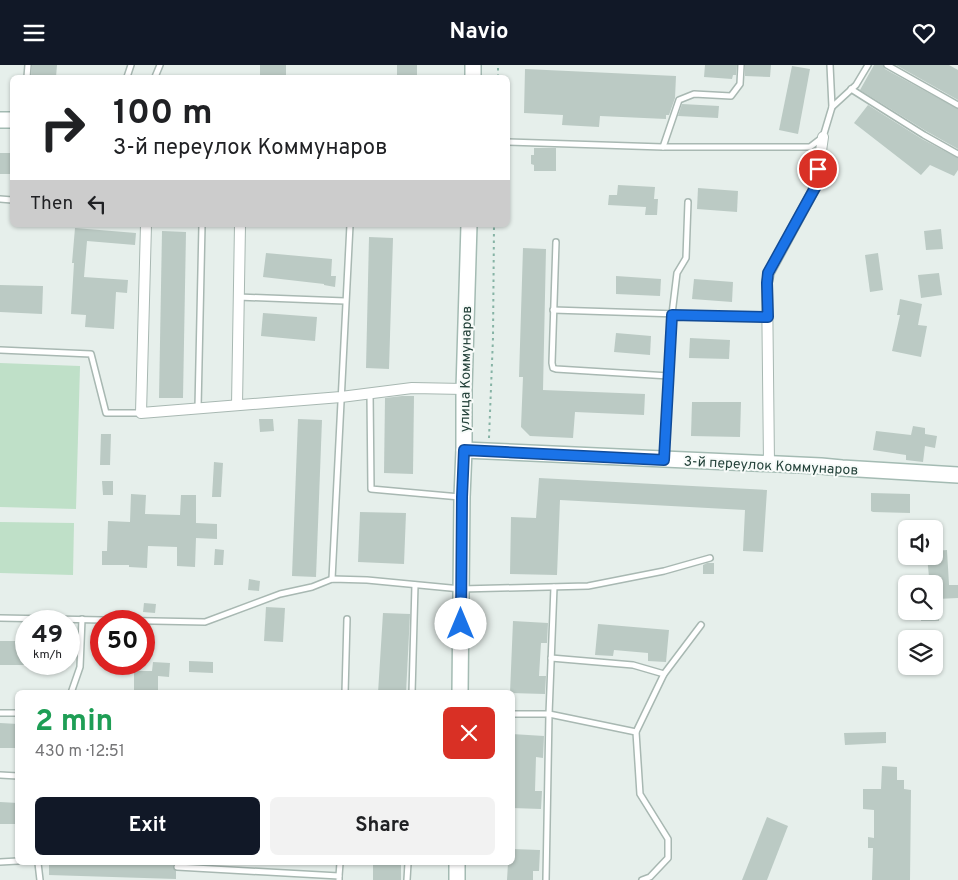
<!DOCTYPE html>
<html lang="en">
<head>
<meta charset="utf-8">
<style>
  body { margin:0; font-family:Overpass,sans-serif; background:#f2f2f2; color:#202124; height:100vh; display:flex; flex-direction:column; font-size:19px; white-space:nowrap }
  * { box-sizing:border-box; margin:0 }
  p { font-size:16px; color:#757577 }
  .icon { flex:none; width:28px; height:28px; fill:none; stroke:currentColor; stroke-width:2; stroke-linecap:round; stroke-linejoin:round }
  .map { position:relative; flex:1; overflow:hidden }
  .sheet { position:absolute; left:15px; top:625px; width:500px; height:175px; display:flex; flex-direction:column; background:#fff; border-radius:8px; box-shadow:0 1px 4px #0004 }
  .sheet>* { flex:none }
  .hud { position:absolute; left:10px; top:10px; width:500px; height:152px; border-radius:8px; box-shadow:0 1px 4px #0004; background:#fff; color:#202124; overflow:hidden }
  .controls { position:absolute; left:898px; top:455px; display:grid; gap:10px }
  .controls a { display:grid; place-items:center; width:45px; height:45px; border-radius:8px; background:#fff; box-shadow:0 1px 4px #0004; font-size:25px }
  .speed { position:absolute; left:15px; top:545px; display:flex; gap:10px; font-size:25px; font-weight:700; text-align:center }
  .speed>* { display:grid; place-content:center; width:65px; height:65px; border-radius:50%; background:#fff; box-shadow:0 1px 4px #0004; line-height:1 }
  .speed small { font-size:12px; font-weight:400 }
  .speed .limit { border:8px solid #d22; background:#fff; color:#111 }
  .pin { position:absolute; display:grid; place-items:center; width:42px; height:42px; color:#fff; margin:-21px; border:2px solid #fff; border-radius:50%; box-shadow:0 1px 5px #0007 }
  .me { position:absolute; width:55px; margin:-28px; rotate:0deg; stroke-linejoin:round; filter:drop-shadow(0 0 4px #0008) }
  .turn { display:flex; align-items:center; gap:18px; height:105px; padding:0 20px; font-size:22px }
  .turn .icon { width:65px; height:65px; stroke-width:2.5 }
  .turn b { display:block; font-size:35px; line-height:42px }
  .then { display:flex; align-items:center; height:48px; padding:0 20px; background:#0003; gap:10px; font-size:19px }
  .round { display:grid; place-items:center; flex:none; width:52px; height:52px; border-radius:8px; background:#f2f2f2 }
  .head { display:flex; align-items:center; justify-content:space-between; height:85px; padding:0 20px }
  h1 { font-size:30px; font-weight:700; line-height:38px; color:#1e9e55 }
  .cta { display:flex; gap:10px; margin-top:auto; padding:10px 20px }
  .cta a { flex:1; height:58px; border-radius:8px; background:#111827; color:#fff; font-size:20px; font-weight:700; line-height:58px; text-align:center }
  .cta a+a { background:#f2f2f2; color:#202124 }
  header { display:flex; justify-content:space-between; align-items:center; height:65px; padding:0 20px; background:#111827; color:#fff; font-size:22px; font-weight:700 }
  .map>svg:first-child { display:block }
  .green { fill:#bfe0c8 }
  .building { fill:#bbcac4 }
  .lines { fill:none; stroke-linecap:round; stroke-linejoin:round }
  .lane-casing { stroke:#a8b8b2; stroke-width:8 }
  .street-casing { stroke:#a8b8b2; stroke-width:12 }
  .secondary-casing { stroke:#a4bbb3; stroke-width:18 }
  .path { stroke:#86b3a5; stroke-width:2; stroke-dasharray:2.5 4; stroke-linecap:butt }
  .lane { stroke:#fff; stroke-width:5 }
  .street { stroke:#fff; stroke-width:10 }
  .secondary { stroke:#fff; stroke-width:15 }
  .route-casing { stroke:#114b97; stroke-width:12 }
  .route { stroke:#1a73e8; stroke-width:9 }
  .labels { text-anchor:middle; stroke-width:4; stroke-linejoin:round; paint-order:stroke }
  .street-label { font-size:14px; fill:#24423a; stroke:#f7fbf9 }
</style>
</head>
<body>
<header><svg class="icon" aria-label="menu" viewBox="0 0 24 24"><path d="M4 6h16M4 12h16M4 18h16"/></svg>Navio<svg class="icon" aria-label="heart" viewBox="0 0 24 24"><path d="M12 20l-8-8c-3-5 5-10 8-4 3-6 11-1 8 4z"/></svg></header>
<div class="map">
<svg width="958" height="815" viewBox="0 0 958 815">
  <rect width="100%" height="100%" fill="#e6efeb"/>
  <g class="green">
    <polygon points="0,298 80,301 76,444 0,442"/>
    <polygon points="0,457 74,458 73,510 0,508"/>
  </g>
  <g class="building">
    <polygon points="32,0 57,0 56,12 31,12"/>
    <rect x="260" y="0" width="26" height="12"/>
    <rect x="397" y="0" width="20" height="12"/>
    <polygon points="705,0 737,0 736,10 733,10 732,14 704,12"/>
    <polygon points="745,0 771,0 770,12 745,11"/>
    <polygon points="874,0 883,0 885,4 958,44 958,84 926,66 860,25"/>
    <polygon points="896,0 949,0 958,5 958,35"/>
    <polygon points="792,1 810,4 798,69 779,65"/>
    <polygon points="525,4 676,11 675,33 669,50 666,50 666,54 600,51 599,62 562,60 563,50 524,48"/>
    <polygon points="682,39 719,41 718,53 678,51"/>
    <polygon points="868,40 922,74 958,93 958,105 954,111 930,100 921,110 854,58"/>
    <polygon points="534,83 556,83 556,106 534,106 534,100 531,99 531,90 534,90"/>
    <rect x="0" y="88" width="12" height="21"/>
    <polygon points="618,120 655,122 654,134 658,134 657,150 645,150 646,142 608,140 609,130 617,130"/>
    <polygon points="698,123 738,126 737,147 697,144"/>
    <polygon points="75,163 136,168 135,180 87,176 84,212 128,215 127,228 116,227 114,264 85,262 86,250 71,249 74,198 72,198"/>
    <polygon points="941,164 943,184 926,185 924,166"/>
    <polygon points="162,166 186,167 183,333 159,333"/>
    <polygon points="369,172 393,173 389,304 366,303"/>
    <polygon points="523,183 546,184 543,325 645,329 644,350 575,347 573,373 530,371 521,362 523,312 519,312"/>
    <polygon points="266,188 332,194 331,211 336,211 335,222 324,220 324,219 263,212"/>
    <polygon points="878,188 883,225 870,227 865,190"/>
    <polygon points="939,208 942,230 921,233 918,210"/>
    <polygon points="616,211 661,214 660,231 616,229"/>
    <polygon points="694,214 733,217 732,237 692,234"/>
    <polygon points="0,220 43,221 42,249 0,247"/>
    <polygon points="900,234 922,239 918,260 927,261 921,292 892,286 900,250 897,250"/>
    <polygon points="263,248 317,252 315,276 261,271"/>
    <polygon points="616,268 651,271 650,290 614,287"/>
    <polygon points="690,273 730,275 729,294 689,293"/>
    <polygon points="402,331 414,331 413,409 384,408 385,333"/>
    <polygon points="692,337 741,337 740,372 691,371"/>
    <polygon points="259,354 273,354 274,366 260,367"/>
    <polygon points="298,354 322,355 316,512 292,511"/>
    <polygon points="913,361 925,363 925,369 937,371 935,383 925,381 923,397 906,395 906,390 873,385 876,366 911,370"/>
    <polygon points="101,369 111,369 110,400 100,400"/>
    <polygon points="214,397 223,398 221,432 212,432"/>
    <polygon points="539,413 767,425 763,487 743,486 745,445 560,435 557,510 510,509 511,452 536,453"/>
    <polygon points="102,416 113,416 113,430 103,430"/>
    <polygon points="871,428 910,429 910,448 873,447 871,446"/>
    <polygon points="131,429 146,430 145,449 180,450 181,430 196,430 196,458 217,459 217,474 196,473 195,502 177,501 177,482 148,481 147,503 129,502 129,500 102,500 102,486 107,486 108,456 130,457"/>
    <polygon points="360,447 406,448 404,499 358,497"/>
    <polygon points="215,484 224,485 223,500 214,500"/>
    <polygon points="947,485 949,520 958,520 958,533 937,534 936,511 929,512 927,491 934,491 934,486"/>
    <polygon points="707,498 714,498 714,509 703,509 703,500"/>
    <polygon points="249,514 260,516 259,526 248,525"/>
    <polygon points="144,538 156,539 155,548 143,547"/>
    <polygon points="266,542 285,543 283,577 264,576"/>
    <rect x="921" y="546" width="18" height="10"/>
    <polygon points="383,548 410,549 406,628 378,628"/>
    <polygon points="513,556 548,558 547,578 541,578 539,611 546,611 545,629 510,628"/>
    <polygon points="598,559 669,565 666,597 648,596 648,588 614,585 613,591 595,590"/>
    <rect x="0" y="576" width="26" height="24"/>
    <polygon points="189,596 213,597 213,608 189,607"/>
    <polygon points="153,597 170,598 169,612 158,611 158,628 134,628 134,606 152,606"/>
    <polygon points="0,658 18,659 18,683 0,683"/>
    <polygon points="886,667 886,678 845,680 844,668"/>
    <polygon points="512,669 544,671 543,693 536,692 535,726 542,726 541,744 512,743"/>
    <polygon points="882,701 897,702 897,715 904,715 904,724 911,725 910,815 872,815 873,783 868,783 868,772 874,773 874,745 863,744 863,724 881,724"/>
    <polygon points="0,737 18,738 18,759 0,759"/>
    <polygon points="767,752 788,761 767,815 742,815"/>
    <polygon points="512,784 540,785 539,806 533,806 533,815 507,815 508,798 512,798"/>
    <polygon points="49,798 176,798 174,799 173,802 176,806 176,814 49,810"/>
    <rect x="373" y="798" width="28" height="17"/>
  </g>
  <g class="lines">
    <g class="lane-casing">
      <g id="lane">
        <polyline points="830,0 832,42"/>
        <polyline points="887,0 958,40"/>
        <polyline points="27,12 28,0"/>
        <polyline points="127,12 131,0"/>
        <polyline points="155,12 160,0"/>
        <polyline points="851,24 924,70 958,89"/>
        <polyline points="508,77 663,82 810,82 823,72 832,42 856,20 868,0"/>
        <polyline points="663,82 679,35 694,29 731,31 740,19 741,0"/>
        <polyline points="0,134 12,135"/>
        <polyline points="556,177 552,298 553,303 556,304 669,311"/>
        <polyline points="238,232 345,236"/>
        <polyline points="553,245 768,252"/>
        <polyline points="0,285 91,289 106,348 141,348"/>
        <polyline points="370,328 371,424 460,432"/>
        <polyline points="198,343 202,160"/>
        <polyline points="664,392 672,249 677,208 686,193 688,137"/>
        <polyline points="332,514 350,160"/>
        <polyline points="0,553 205,557 280,529 312,522 332,514 367,515 461,524 588,521 664,506 710,493"/>
        <polyline points="551,593 633,600 664,609"/>
        <polyline points="71,628 80,602 82,554"/>
        <polyline points="345,628 347,554"/>
        <polyline points="412,628 415,520"/>
        <polyline points="0,648 18,648"/>
        <polyline points="512,649 549,649 636,667"/>
        <polyline points="0,710 18,711"/>
        <polyline points="0,797 18,796"/>
        <polyline points="38,798 40,815"/>
        <polyline points="177,802 339,811 339,815"/>
        <polyline points="339,811 340,798"/>
        <polyline points="407,815 408,798"/>
        <polyline points="546,815 549,649 554,522"/>
        <polyline points="642,815 650,812 668,793 668,774 640,729 636,667 664,609 701,560"/>
      </g>
    </g>
    <g class="street-casing">
      <g id="street">
        <polyline points="146,160 141,348 341,332 412,323 464,324"/>
        <polyline points="237,340 240,160"/>
        <polyline points="769,399 767,218 769,208 816,121 823,72"/>
      </g>
    </g>
    <g class="secondary-casing">
      <g id="secondary">
        <polyline points="473,12 473,0"/>
        <polyline points="0,55 12,55"/>
        <polyline points="464,385 821,401 842,403 958,410"/>
        <polyline points="460,628 462,432 464,385 464,324 469,160"/>
        <polyline points="457,815 457,798"/>
      </g>
    </g>
    <g class="path">
      <polyline points="498,12 498,0"/>
      <polyline points="489,373 493,273 494,160"/>
    </g>
    <use href="#lane" class="lane"/>
    <use href="#street" class="street"/>
    <use href="#secondary" class="secondary"/>
  </g>
  <g class="lines">
    <g class="route-casing">
      <polyline id="route" points="461,559 462,432 464,385 664,395 672,250 768,252 767,218 768,208 816,121 818,104"/>
    </g>
    <use href="#route" class="route"/>
  </g>
  <g class="labels">
    <g class="street-label">
      <text transform="translate(465 304) rotate(-89)" y="5">улица Коммунаров</text>
      <text transform="translate(771 400) rotate(3)" y="5">3-й переулок Коммунаров</text>
    </g>
  </g>
</svg>
<div class="controls">
<a><svg class="icon" aria-label="sound" viewBox="0 0 24 24"><path d="M4 9h4l5-4v14l-5-4H4zM17 9q2 3 0 6"/></svg></a>
<a><svg class="icon" aria-label="search" viewBox="0 0 24 24"><circle cx="10" cy="10" r="6"/><path d="M15 15l6 6"/></svg></a>
<a><svg class="icon" aria-label="layers" viewBox="0 0 24 24"><path d="M12 4l9 5-9 5-9-5zM3 14l9 5 9-5"/></svg></a>
</div>
<div class="speed"><div>49<small>km/h</small></div><div class="limit">50</div></div>
<div class="pin" style="left:818px;top:104px;background:#d93025"><svg class="icon" aria-label="arrive" viewBox="0 0 24 24"><path d="M6 21V4h12l-3 4 3 4H6"/></svg></div>
<svg class="me" style="left:461px;top:559px" viewBox="-20 -20 40 40"><circle r="19" fill="#fff"/><path d="M0-13L10 11 0 6-10 11z" fill="#1a73e8"/></svg>
<div class="hud">
<div class="turn"><svg class="icon" aria-label="right" viewBox="0 0 24 24"><path d="M7 20v-9h11M14 6l5 5-5 5"/></svg><div><b>100 m</b>3-й переулок Коммунаров</div></div>
<div class="then">Then<svg class="icon" aria-label="left" viewBox="0 0 24 24"><path d="M17 20v-9H6M10 6l-5 5 5 5"/></svg></div>
</div>
<section class="sheet">
<div class="head"><div><h1>2 min</h1><p>430 m · 12:51</p></div><a class="round" style="background:#d93025;color:#fff"><svg class="icon" aria-label="close" viewBox="0 0 24 24"><path d="M6 6l12 12M18 6L6 18"/></svg></a></div>
<div class="cta"><a>Exit</a><a>Share</a></div>
</section>
</div>
</body>
</html>
